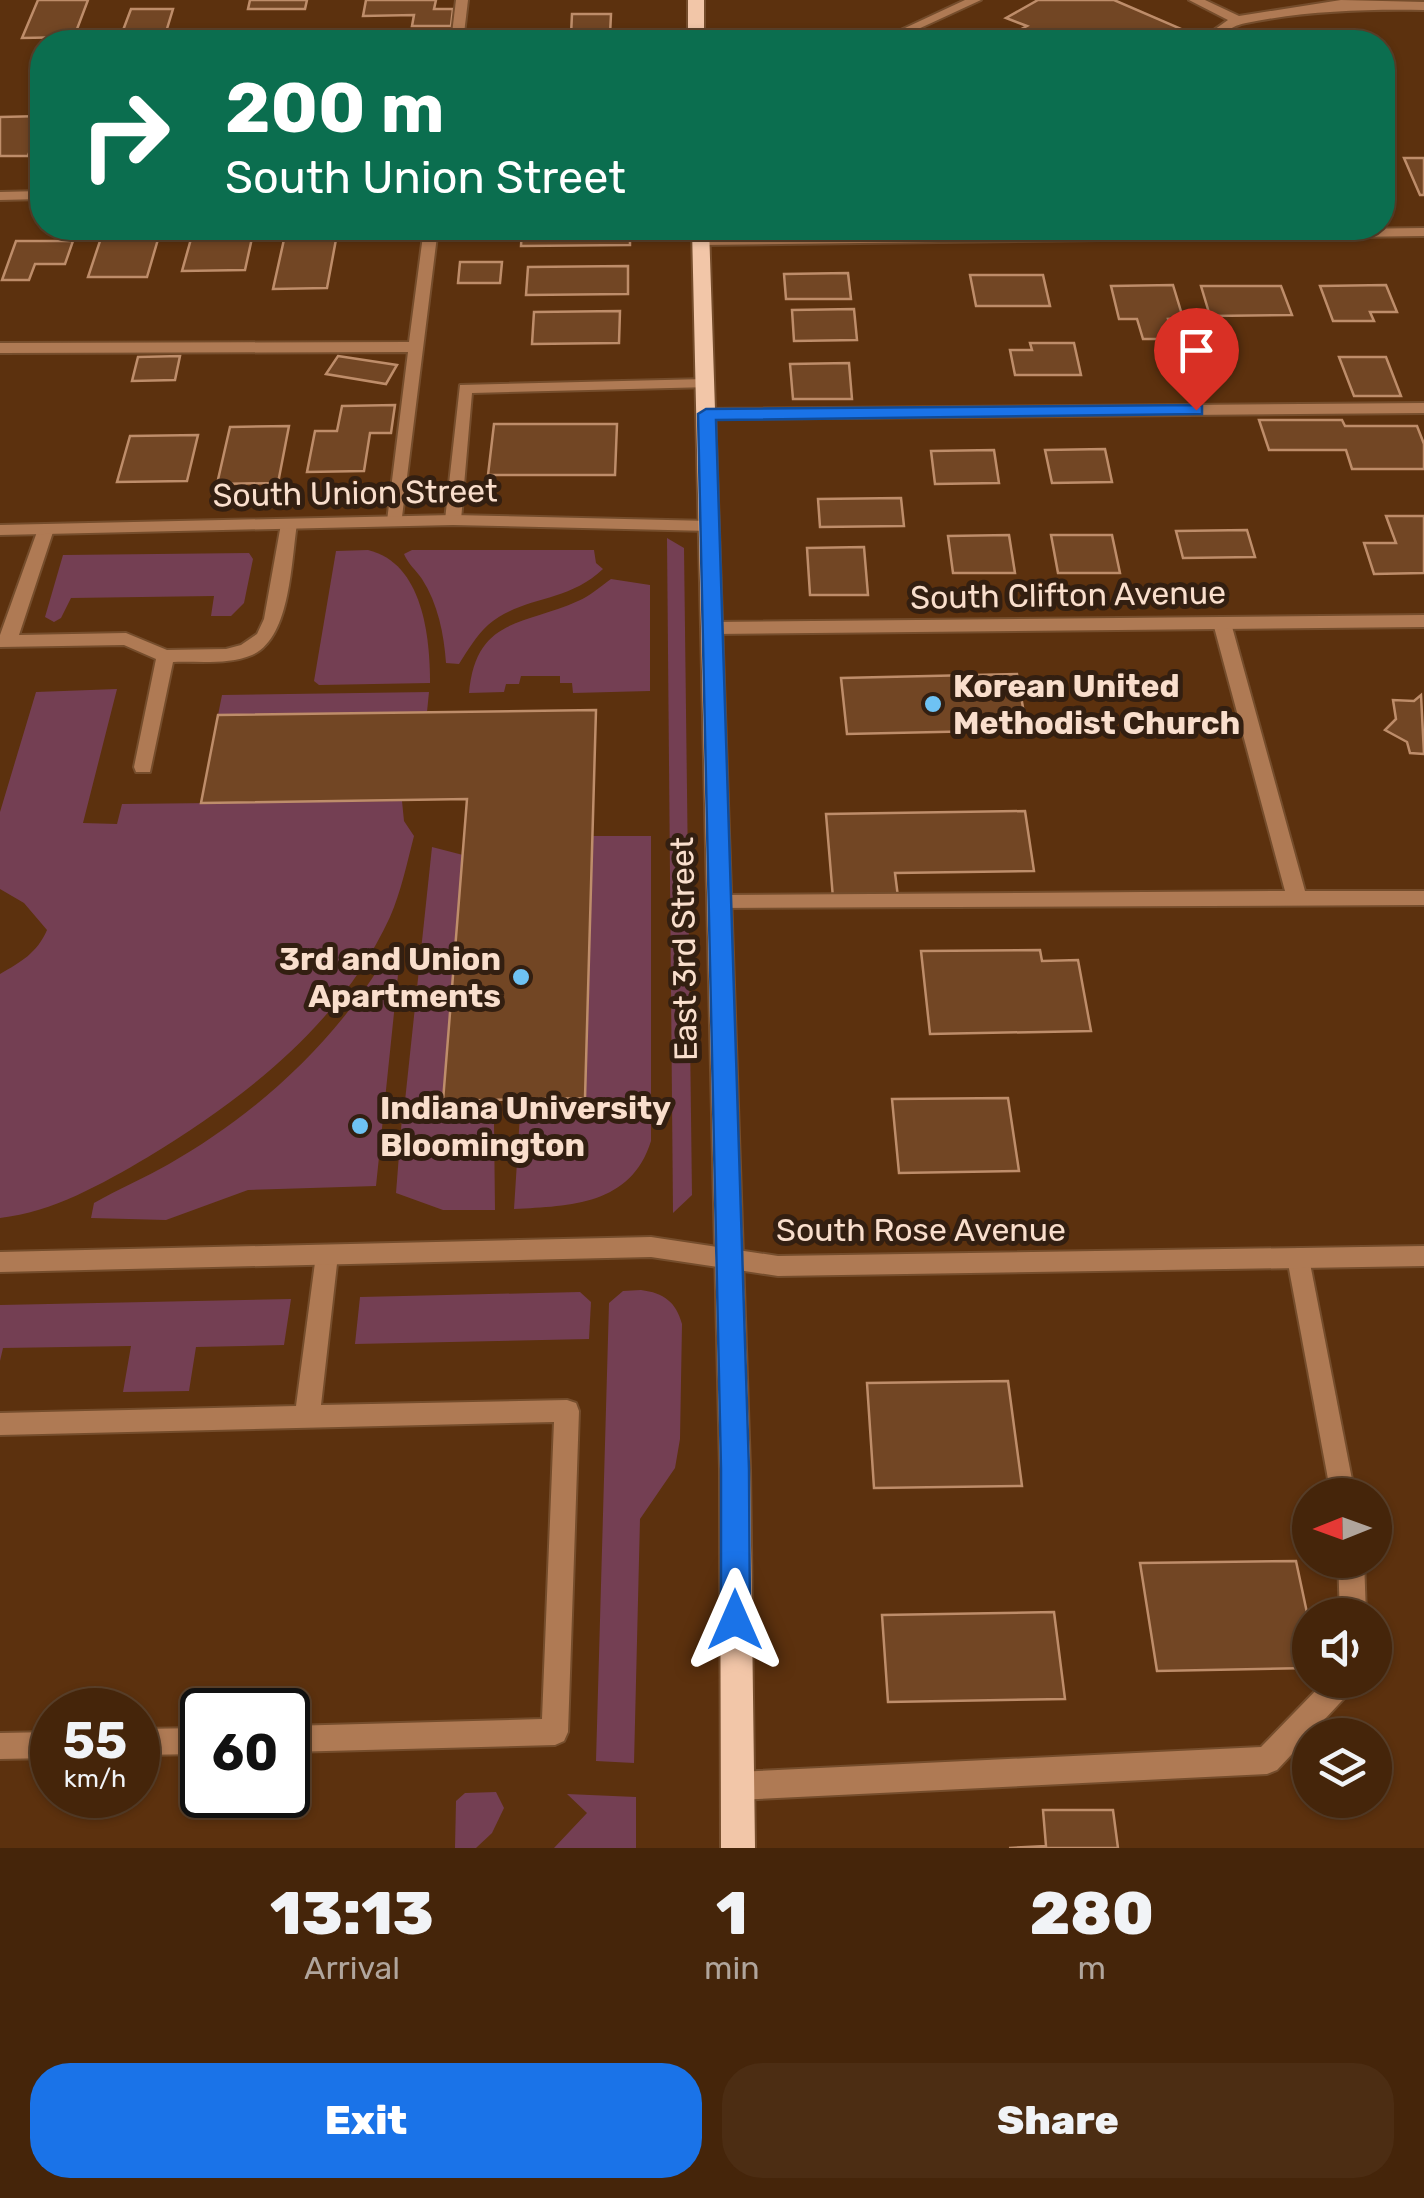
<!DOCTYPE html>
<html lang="en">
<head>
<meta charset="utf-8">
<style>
  body { margin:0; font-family:Rubik,sans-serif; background:#4c2d13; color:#f1f3f6; height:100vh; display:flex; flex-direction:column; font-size:38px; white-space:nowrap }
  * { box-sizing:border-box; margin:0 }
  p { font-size:32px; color:#b0a59c }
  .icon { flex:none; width:55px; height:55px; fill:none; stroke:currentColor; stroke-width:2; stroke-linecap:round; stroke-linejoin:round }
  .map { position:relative; height:1848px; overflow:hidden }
  .side { display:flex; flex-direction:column; background:#45250a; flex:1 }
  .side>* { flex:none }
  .guide { position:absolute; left:30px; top:30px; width:1365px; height:210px; border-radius:40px; box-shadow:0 2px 8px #0004,0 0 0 2px #5d422b; background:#0b6e4f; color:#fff; overflow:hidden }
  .needle { width:65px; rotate:269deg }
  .controls { position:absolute; left:1292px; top:1478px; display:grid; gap:20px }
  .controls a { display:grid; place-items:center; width:100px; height:100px; border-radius:50%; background:#45250a; box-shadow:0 2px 8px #0004,0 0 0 2px #5d422b; font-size:50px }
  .speed { position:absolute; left:30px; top:1688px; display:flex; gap:20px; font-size:50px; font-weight:700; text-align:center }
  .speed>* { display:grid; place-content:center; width:130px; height:130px; border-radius:50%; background:#45250a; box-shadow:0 2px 8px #0004,0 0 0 2px #5d422b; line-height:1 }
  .speed small { font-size:25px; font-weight:400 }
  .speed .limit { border:5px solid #111; border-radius:15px; background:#fff; color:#111 }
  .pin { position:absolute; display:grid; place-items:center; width:85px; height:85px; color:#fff; margin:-102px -42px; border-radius:50% 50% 50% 0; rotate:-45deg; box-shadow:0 0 10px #0007 }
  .pin .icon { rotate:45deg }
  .me { position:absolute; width:110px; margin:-55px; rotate:0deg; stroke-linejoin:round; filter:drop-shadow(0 0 8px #0008) }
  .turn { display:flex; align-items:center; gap:35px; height:210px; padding:0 30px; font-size:45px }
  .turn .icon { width:130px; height:130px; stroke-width:2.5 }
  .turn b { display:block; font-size:70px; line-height:85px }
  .eta { display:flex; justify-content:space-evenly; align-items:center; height:170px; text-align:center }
  .eta b { font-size:60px; font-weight:800; line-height:70px }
  .primary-button { display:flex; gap:20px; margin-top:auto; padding:20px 30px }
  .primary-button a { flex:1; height:115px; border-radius:40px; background:#1a73e8; color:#fff; font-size:40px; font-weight:800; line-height:115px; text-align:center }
  .primary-button a+a { background:#4c2d13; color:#f1f3f6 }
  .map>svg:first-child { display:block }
  .green { fill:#743f53 }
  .building { fill:#724624; stroke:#be8d6a; stroke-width:2.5 }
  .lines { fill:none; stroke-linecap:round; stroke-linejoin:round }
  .service-casing { stroke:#754d2c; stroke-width:4 }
  .minor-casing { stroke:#754d2c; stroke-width:4 }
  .tertiary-casing { stroke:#754d2c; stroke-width:4 }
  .primary-casing { stroke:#754d2c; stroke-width:4 }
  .service { fill:#af7a54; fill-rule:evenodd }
  .minor { fill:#af7a54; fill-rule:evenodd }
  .tertiary { fill:#af7a54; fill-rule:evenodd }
  .primary { fill:#f2c6a8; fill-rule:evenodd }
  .route { fill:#1a73e8; stroke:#114b97; stroke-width:2.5 }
  .poi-dot { fill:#6ec2f3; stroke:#331f11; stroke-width:4 }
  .labels { text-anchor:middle; stroke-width:10; stroke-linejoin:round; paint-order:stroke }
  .street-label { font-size:32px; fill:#f9decc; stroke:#331f11 }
  .poi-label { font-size:32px; font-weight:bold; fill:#f9decc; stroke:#331f11; text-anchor:start }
</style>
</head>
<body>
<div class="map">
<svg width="1424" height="1848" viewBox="0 0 1424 1848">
  <rect width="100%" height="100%" fill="#5c310e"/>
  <g class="green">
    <polygon points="667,538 684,548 692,1195 673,1213"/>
    <path d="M368,550C423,563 430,637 430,683L319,685L314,681L336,551Z"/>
    <path d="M412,550H594L596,563L603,569C566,604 523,595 488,625C476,636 468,650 459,664L446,663C444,634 438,604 422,579C416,570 408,564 404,554Z"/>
    <polygon points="249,553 253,559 244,603 231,616 211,616 214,596 71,598 61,618 54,622 45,617 63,555"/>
    <path d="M611,579L650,585V691L573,693L572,683H560V676H521L519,684H506L504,692L469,693C476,617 523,626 578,601C590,596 601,586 611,579Z"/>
    <path d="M117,689L83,823L117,824L122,804L402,801L404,821L414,836C407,863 401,892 390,917C341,1024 245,1098 148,1157C102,1184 53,1212 0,1218V974C21,962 37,953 47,930L24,903L0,889V812L36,692Z"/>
    <polygon points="429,692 427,712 218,715 222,695"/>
    <path d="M592,836H651V1141C631,1205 571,1206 514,1209L521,1099L585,1098Z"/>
    <polygon points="432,847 463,855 443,1101 405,1101"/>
    <path d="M387,963L399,965L376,1186L248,1190L166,1220L91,1218L94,1203C118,1189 145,1178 169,1164C253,1116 329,1048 380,966Z"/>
    <polygon points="409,1112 448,1112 448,1121 494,1123 495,1210 443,1210 396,1193 402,1117"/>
    <path d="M641,1290C664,1293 676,1302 682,1324L680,1439L675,1468L640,1519L634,1763L596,1761L609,1303L623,1291Z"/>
    <polygon points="580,1292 591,1302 589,1339 355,1344 360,1297"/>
    <polygon points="291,1299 284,1345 196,1347 189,1391 123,1392 131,1346 3,1348 0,1361 0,1305"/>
    <polygon points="496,1792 504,1808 492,1833 476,1848 455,1848 456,1801 465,1793"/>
    <polygon points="567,1794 636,1797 636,1848 554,1848 587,1813"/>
  </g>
  <g class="building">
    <polygon points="38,0 88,0 74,37 22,38"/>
    <polygon points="250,0 307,0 305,9 248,9"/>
    <polygon points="366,0 436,0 434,9 453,9 451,26 412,26 414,15 363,16"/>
    <polygon points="1038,0 1114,0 1186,31 1165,42 1144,38 1136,42 997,42 1027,26 1006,18"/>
    <polygon points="131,9 173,9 166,32 122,33"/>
    <polygon points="572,14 611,14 610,35 571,35"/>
    <polygon points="42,116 28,156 0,156 0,117"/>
    <polygon points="1404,158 1424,158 1424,195 1420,195"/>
    <polygon points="522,228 630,228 630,245 521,246"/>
    <polygon points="104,229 161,229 147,277 88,277"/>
    <polygon points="337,234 327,288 273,289 285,235"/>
    <polygon points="252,238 245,270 182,271 191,239"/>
    <polygon points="16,241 73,241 65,264 35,264 29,280 2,280"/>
    <polygon points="460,262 502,262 500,283 458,283"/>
    <polygon points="628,266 628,294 526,295 528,267"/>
    <polygon points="848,273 851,299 786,299 784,274"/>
    <polygon points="970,275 1043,275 1050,306 976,306"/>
    <polygon points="1173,285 1183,318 1168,319 1174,339 1143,339 1137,319 1119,319 1111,286"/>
    <polygon points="1386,285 1397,312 1370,312 1374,321 1333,321 1320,286"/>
    <polygon points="1201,286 1281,286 1292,315 1210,316"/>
    <polygon points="854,309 857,340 794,341 792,310"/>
    <polygon points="620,311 619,343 532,344 534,312"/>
    <polygon points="1030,343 1074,343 1081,375 1015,375 1010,350 1032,350"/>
    <polygon points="180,356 175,380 132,381 138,357"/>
    <polygon points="338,356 397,365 386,384 326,374"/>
    <polygon points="1339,357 1386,357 1401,396 1354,396"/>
    <polygon points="849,363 852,399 793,399 790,364"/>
    <polygon points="395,405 391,433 370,433 364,471 307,472 315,431 337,431 342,406"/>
    <polygon points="1259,420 1342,420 1345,426 1417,426 1424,444 1424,469 1352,469 1346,450 1269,450"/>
    <polygon points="494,424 617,424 615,475 488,475"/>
    <polygon points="289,426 278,483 217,484 230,427"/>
    <polygon points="198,435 187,481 117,482 130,436"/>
    <polygon points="1105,449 1112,482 1052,483 1045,450"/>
    <polygon points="994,450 999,483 935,484 931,451"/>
    <polygon points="901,498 904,526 820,527 818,499"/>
    <polygon points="1386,516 1424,516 1424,573 1374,574 1364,543 1396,543"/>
    <polygon points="1247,530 1255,557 1183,558 1176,531"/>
    <polygon points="1009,535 1015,573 953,573 948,536"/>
    <polygon points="1051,535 1112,535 1120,573 1058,573"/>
    <polygon points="864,547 868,595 810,595 807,548"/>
    <polygon points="1017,674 1027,730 847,734 841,678"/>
    <polygon points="1421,695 1424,754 1410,753 1407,742 1385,730 1396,719 1393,700 1414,701"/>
    <polygon points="596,710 585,1098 443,1101 467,799 201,803 218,715"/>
    <polygon points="1025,811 1034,871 895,873 898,897 833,898 826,814"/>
    <polygon points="1040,950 1042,961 1078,960 1091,1031 930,1034 921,951"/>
    <polygon points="1008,1098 1019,1171 899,1173 892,1099"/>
    <polygon points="1008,1381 1022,1486 874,1488 867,1383"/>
    <polygon points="1296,1561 1310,1627 1310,1668 1157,1671 1140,1563"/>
    <polygon points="1054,1612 1065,1699 888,1702 882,1615"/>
    <polygon points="1043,1810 1113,1810 1118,1848 1009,1848 1046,1846"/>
  </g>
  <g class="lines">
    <g class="service-casing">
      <g id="service">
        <polygon points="456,0 468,0 463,42 451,42"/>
        <polygon points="965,0 981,0 890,42 875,42"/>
        <path d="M1189,0H1205L1239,16L1341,0L1424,2V10C1364,9 1305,11 1246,23C1227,26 1218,42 1197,42L1228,20Z"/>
        <polygon points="424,228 438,228 401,525 395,526 387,521 408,352 0,353 0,343 409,342"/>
        <polygon points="706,379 711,381 711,387 472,393 461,520 453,525 445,520 460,385"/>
        <path d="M289,519L297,524C291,561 291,638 252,655C228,665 198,661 173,662L150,772H136L134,767L156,659L124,645L0,647V635L38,529L46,524L54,529L19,635L126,633L167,650L226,649L241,645L257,634L264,619L281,524Z"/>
        <polygon points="1222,617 1231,623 1305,891 1424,891 1424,905 714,908 711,903 714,898 721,895 1285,891 1213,623"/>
        <polygon points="327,1245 335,1248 338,1255 321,1405 567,1400 576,1403 579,1411 568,1732 564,1741 555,1745 288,1752 288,1726 542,1719 554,1422 0,1435 0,1413 296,1406 316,1255 319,1248"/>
        <polygon points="1298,1248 1306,1251 1309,1258 1355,1495 1331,1495 1287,1258 1290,1251"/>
        <polygon points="1338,1560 1364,1560 1366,1615 1340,1615"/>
        <polygon points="1326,1680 1357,1680 1353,1689 1277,1770 1267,1774 736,1800 726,1796 722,1786 726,1776 736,1772 1261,1747"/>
        <polygon points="202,1728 202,1754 138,1755 138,1729"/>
        <polygon points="52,1732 52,1758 0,1759 0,1733"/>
      </g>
    </g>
    <g class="minor-casing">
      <g id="minor">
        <polygon points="42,191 42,199 0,200 0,192"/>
        <polygon points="1424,403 1424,413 706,419 698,414 706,409"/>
        <polygon points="1424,615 1424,627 713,634 704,628 713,622"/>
        <polygon points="651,1237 778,1256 1424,1246 1424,1266 778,1276 651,1257 0,1272 0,1252"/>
      </g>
    </g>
    <g class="tertiary-casing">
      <g id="tertiary">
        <polygon points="1424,228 1424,236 701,245 694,241 701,237"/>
        <polygon points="453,515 710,521 718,526 710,531 453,525 0,535 0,525"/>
      </g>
    </g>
    <g class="primary-casing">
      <g id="primary">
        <rect x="688" y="0" width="16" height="42"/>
        <polygon points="692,228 709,228 750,1469 755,1848 721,1848 720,1469"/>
      </g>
    </g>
    <use href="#service" class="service"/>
    <use href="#minor" class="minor"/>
    <use href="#tertiary" class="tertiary"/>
    <use href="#primary" class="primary"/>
  </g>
  <polygon class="route" points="1196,405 1202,406 1202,414 716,420 749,1469 750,1620 746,1630 735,1634 725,1630 721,1620 721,1469 698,414 706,409"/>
  <g class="poi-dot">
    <circle cx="933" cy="704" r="10"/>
    <circle cx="521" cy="977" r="10"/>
    <circle cx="360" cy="1126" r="10"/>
  </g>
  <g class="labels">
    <g class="street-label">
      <text transform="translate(355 493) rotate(-1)" y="11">South Union Street</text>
      <text transform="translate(1068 595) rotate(-1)" y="11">South Clifton Avenue</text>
      <text transform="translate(684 949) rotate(-91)" y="11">East 3rd Street</text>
      <text x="921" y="1241">South Rose Avenue</text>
    </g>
    <g class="poi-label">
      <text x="953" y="697">Korean United<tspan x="953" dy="37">Methodist Church</tspan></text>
      <text x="501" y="970" text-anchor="end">3rd and Union<tspan x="501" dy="37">Apartments</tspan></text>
      <text x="380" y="1119">Indiana University<tspan x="380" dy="37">Bloomington</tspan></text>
    </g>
  </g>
</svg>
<div class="controls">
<a><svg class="needle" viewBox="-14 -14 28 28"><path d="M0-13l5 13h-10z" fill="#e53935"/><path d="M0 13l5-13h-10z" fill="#b0a59c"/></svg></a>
<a><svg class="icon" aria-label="sound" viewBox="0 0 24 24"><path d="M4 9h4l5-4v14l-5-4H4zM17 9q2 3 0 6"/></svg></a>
<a><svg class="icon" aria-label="layers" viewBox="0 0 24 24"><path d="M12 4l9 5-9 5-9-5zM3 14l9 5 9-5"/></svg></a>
</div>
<div class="speed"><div>55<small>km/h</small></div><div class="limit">60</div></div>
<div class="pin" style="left:1196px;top:410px;background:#d93025"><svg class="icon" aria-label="arrive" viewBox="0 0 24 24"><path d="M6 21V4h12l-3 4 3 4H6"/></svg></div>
<svg class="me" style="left:735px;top:1620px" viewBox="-20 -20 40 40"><path d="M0-17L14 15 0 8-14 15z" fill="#1a73e8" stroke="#fff" stroke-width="4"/></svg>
<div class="guide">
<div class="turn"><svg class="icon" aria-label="right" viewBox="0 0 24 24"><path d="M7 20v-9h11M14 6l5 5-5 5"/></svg><div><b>200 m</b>South Union Street</div></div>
</div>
</div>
<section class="side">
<div class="eta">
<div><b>13:13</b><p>Arrival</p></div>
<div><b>1</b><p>min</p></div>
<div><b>280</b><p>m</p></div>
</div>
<div class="primary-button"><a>Exit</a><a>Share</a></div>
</section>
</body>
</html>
